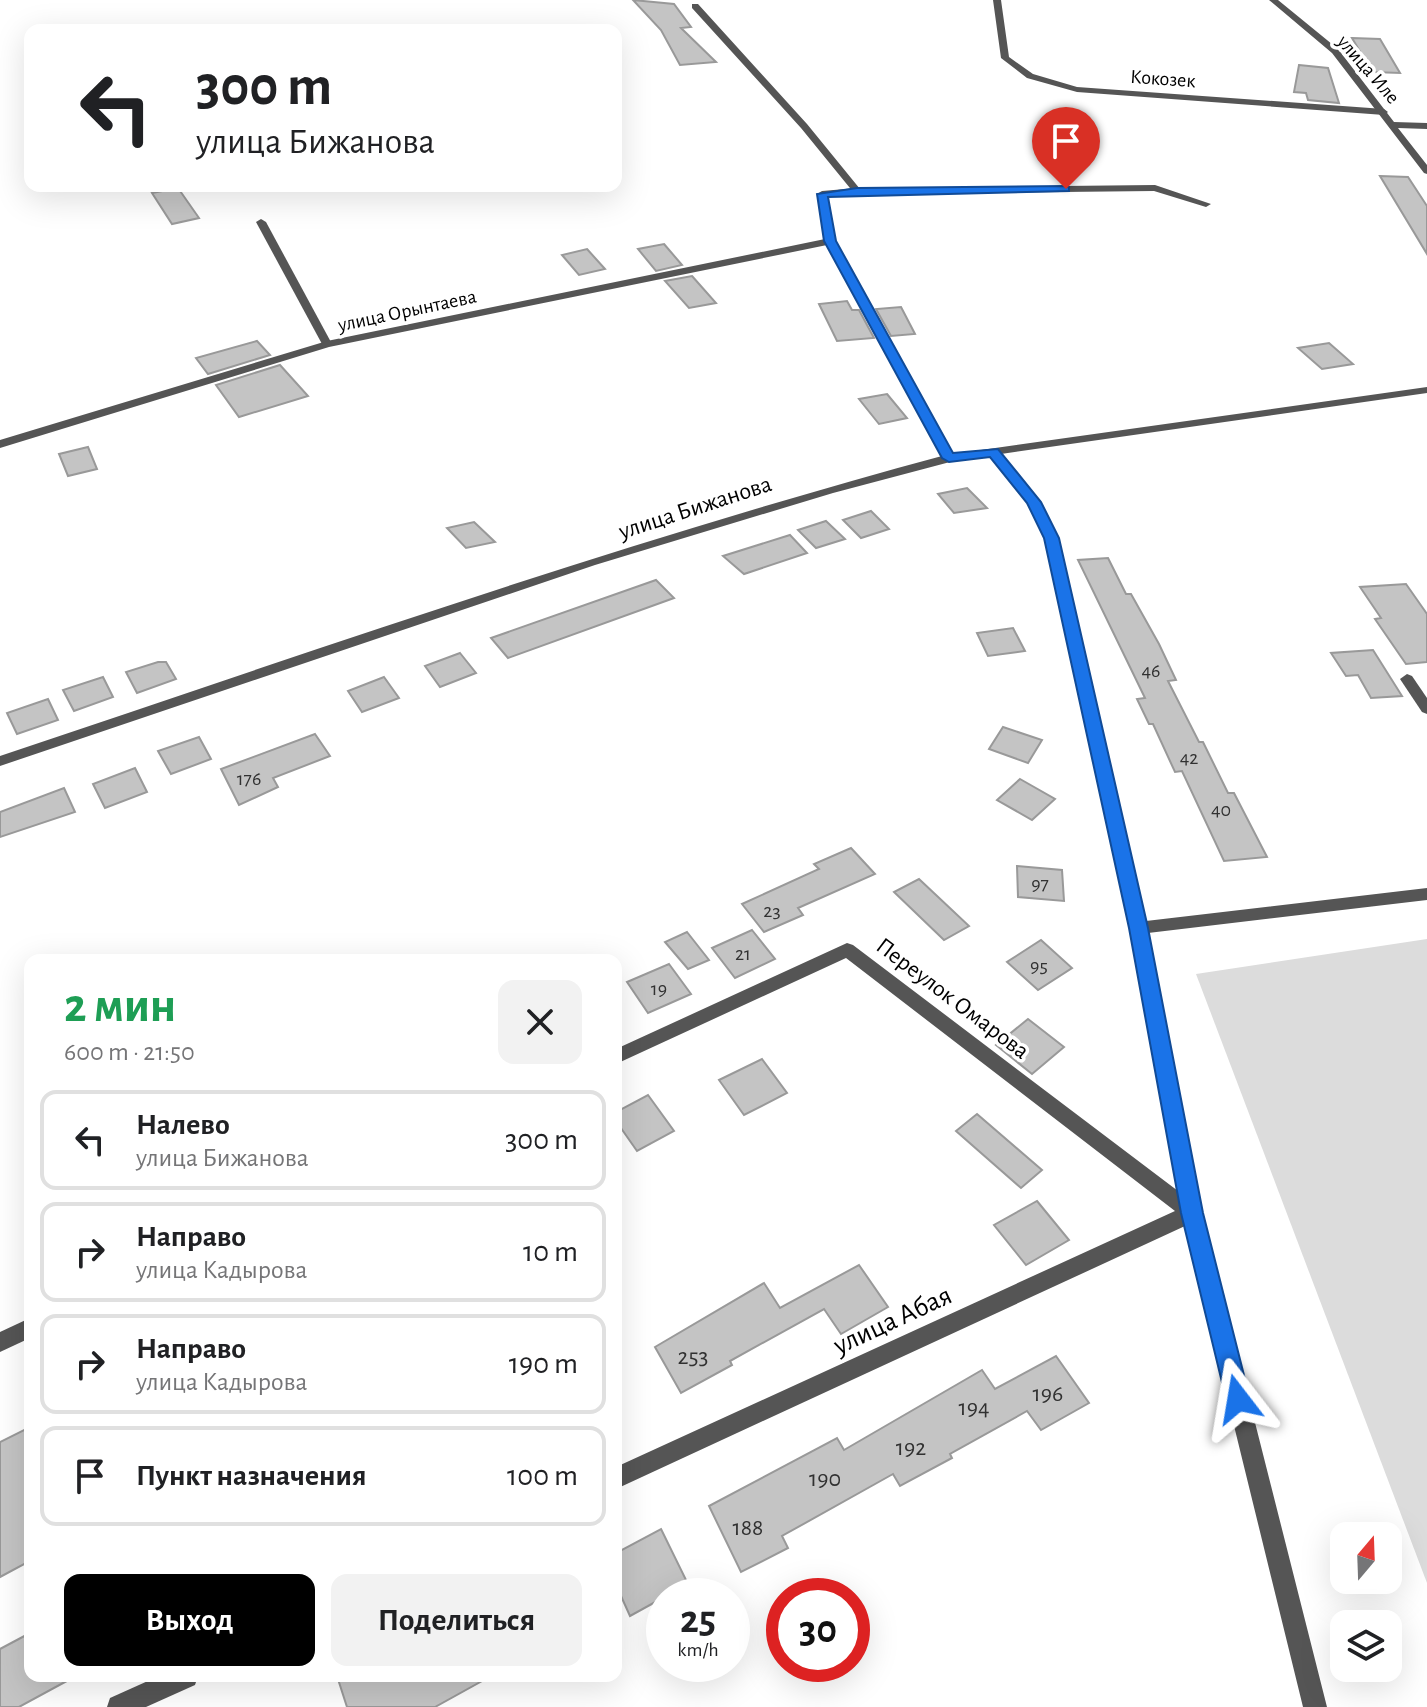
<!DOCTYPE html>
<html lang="ru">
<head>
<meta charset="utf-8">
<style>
  body { margin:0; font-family:"Alegreya Sans",sans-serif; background:#f2f2f2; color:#202124; height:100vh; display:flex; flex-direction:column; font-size:30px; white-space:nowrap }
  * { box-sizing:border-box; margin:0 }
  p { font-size:26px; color:#757577 }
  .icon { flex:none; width:44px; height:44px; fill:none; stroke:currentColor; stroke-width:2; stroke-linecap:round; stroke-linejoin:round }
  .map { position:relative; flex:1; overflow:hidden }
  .details { position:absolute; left:24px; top:954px; width:598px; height:728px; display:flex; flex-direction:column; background:#fff; border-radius:16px; box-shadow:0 8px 32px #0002 }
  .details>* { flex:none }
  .top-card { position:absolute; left:24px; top:24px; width:598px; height:168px; border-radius:16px; box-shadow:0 8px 32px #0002; background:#fff; color:#202124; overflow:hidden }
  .needle { width:52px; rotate:19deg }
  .buttons { position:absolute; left:1330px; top:1522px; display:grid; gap:16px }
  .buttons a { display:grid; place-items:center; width:72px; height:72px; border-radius:16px; background:#fff; box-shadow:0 8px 32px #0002; font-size:40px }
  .speed { position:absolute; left:646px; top:1578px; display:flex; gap:16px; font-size:40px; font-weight:700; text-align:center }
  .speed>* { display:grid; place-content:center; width:104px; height:104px; border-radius:50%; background:#fff; box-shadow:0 8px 32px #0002; line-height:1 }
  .speed small { font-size:20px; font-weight:400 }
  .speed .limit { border:12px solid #d22; background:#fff; color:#111 }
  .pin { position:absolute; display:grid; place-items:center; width:68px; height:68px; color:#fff; margin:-82px -34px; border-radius:50% 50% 50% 0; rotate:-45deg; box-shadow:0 0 8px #0007 }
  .pin .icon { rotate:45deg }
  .me { position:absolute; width:88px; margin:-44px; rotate:346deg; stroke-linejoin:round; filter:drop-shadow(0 0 6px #0008) }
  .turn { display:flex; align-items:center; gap:28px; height:168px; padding:0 40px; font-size:36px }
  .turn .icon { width:104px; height:104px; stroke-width:2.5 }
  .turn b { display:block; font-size:56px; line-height:68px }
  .round { display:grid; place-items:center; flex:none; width:84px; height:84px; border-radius:16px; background:#f2f2f2 }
  .head { display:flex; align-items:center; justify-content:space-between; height:136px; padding:0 40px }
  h1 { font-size:48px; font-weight:700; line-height:60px; color:#1e9e55 }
  .primary-button { display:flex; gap:16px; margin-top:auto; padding:16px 40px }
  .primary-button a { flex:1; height:92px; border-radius:16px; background:#000; color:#fff; font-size:32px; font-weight:700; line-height:92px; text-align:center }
  .primary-button a+a { background:#f2f2f2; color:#202124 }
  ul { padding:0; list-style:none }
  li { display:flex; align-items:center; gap:24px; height:100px; margin:0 16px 12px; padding:0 24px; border:4px solid #e0e0e0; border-radius:16px }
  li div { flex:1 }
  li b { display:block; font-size:30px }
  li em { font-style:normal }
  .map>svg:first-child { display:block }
  .green { fill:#dcdcdc }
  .building { fill:#c4c4c4; stroke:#999; stroke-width:2 }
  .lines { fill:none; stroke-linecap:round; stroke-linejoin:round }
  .lane { fill:#555; fill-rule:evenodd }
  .street { fill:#555; fill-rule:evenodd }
  .route { fill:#1a73e8; stroke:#114b97; stroke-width:2 }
  .labels { text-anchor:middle; stroke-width:7; stroke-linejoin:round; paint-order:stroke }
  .far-street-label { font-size:20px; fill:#000; stroke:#fff }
  .number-label { font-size:20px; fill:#313131 }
  .street-label { font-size:24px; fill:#000; stroke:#fff }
  .near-number-label { font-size:24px; fill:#313131 }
  .near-street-label { font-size:28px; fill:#000; stroke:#fff }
</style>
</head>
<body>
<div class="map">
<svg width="1427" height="1707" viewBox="0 0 1427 1707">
  <rect width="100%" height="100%" fill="#fff"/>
  <polygon class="green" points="1427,939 1427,1583 1196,974"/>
  <g class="building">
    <polygon points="633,0 674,4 691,27 681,28 716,62 680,65 661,30"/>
    <polygon points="1352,38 1380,39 1400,73 1372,72"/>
    <polygon points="1299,65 1328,68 1339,103 1308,100 1306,93 1294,92"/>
    <polygon points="1380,176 1408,177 1427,206 1427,254"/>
    <polygon points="178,188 199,218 172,224 152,193"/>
    <polygon points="664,244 682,265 656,271 638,249"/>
    <polygon points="587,249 605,269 579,275 562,255"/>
    <polygon points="692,276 716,303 689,308 665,281"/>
    <polygon points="847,301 852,310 859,310 874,338 837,341 819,304"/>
    <polygon points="901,307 915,334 891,336 876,309"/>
    <polygon points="257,341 270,355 208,374 196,358"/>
    <polygon points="1329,343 1353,364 1322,369 1298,348"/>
    <polygon points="280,365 308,396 239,417 216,385"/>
    <polygon points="887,394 907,418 879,424 859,399"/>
    <polygon points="88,447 97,469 68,476 59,454"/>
    <polygon points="967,488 987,508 954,513 938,494"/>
    <polygon points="871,511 889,529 861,538 843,520"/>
    <polygon points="826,521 845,539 816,548 798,530"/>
    <polygon points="474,522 495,542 466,548 447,528"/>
    <polygon points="790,535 807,553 744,574 723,556"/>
    <polygon points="1108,558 1126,594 1131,594 1159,644 1176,680 1168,681 1199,742 1203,742 1228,793 1234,793 1267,857 1224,861 1182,771 1175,772 1153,724 1149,724 1137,699 1145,698 1078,560"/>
    <polygon points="656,580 674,598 508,658 491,638"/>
    <polygon points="1406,584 1427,614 1427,662 1406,664 1375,619 1381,618 1360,587"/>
    <polygon points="1013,628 1025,651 988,656 977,633"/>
    <polygon points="1373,650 1402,696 1371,698 1358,675 1346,676 1331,653"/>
    <polygon points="460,653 476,673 440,687 425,666"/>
    <polygon points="158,662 166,662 176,679 137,693 126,672"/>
    <polygon points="103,677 113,697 74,711 63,690"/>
    <polygon points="384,677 399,698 362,712 348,691"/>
    <polygon points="48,699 58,720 17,734 7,713"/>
    <polygon points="1003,727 1042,740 1028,763 989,749"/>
    <polygon points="315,734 330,756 273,778 278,787 239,805 221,769"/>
    <polygon points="199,737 211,759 171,774 158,751"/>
    <polygon points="135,768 147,792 105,808 93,784"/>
    <polygon points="1020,779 1055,799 1032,820 997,800"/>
    <polygon points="64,788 75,812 0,837 0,812"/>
    <polygon points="851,848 875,874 798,908 803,915 764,932 742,904 819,869 814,864"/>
    <polygon points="1017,866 1062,870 1064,901 1018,897"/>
    <polygon points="919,879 969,926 944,940 894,892"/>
    <polygon points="752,930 775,959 735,978 712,948"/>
    <polygon points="687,932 709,960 688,969 665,942"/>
    <polygon points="1041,940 1072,968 1038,990 1007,962"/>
    <polygon points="669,964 691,994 648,1013 627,982"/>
    <polygon points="1028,1019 1064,1047 1032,1074 996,1045"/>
    <polygon points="762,1059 787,1093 744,1115 719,1080"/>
    <polygon points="648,1095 674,1131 637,1151 616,1121 616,1112"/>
    <polygon points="977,1114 1042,1170 1021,1188 956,1131"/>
    <polygon points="1037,1201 1069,1240 1026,1265 994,1225"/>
    <polygon points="859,1265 888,1307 841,1334 824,1309 730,1361 732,1365 681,1393 655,1347 764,1283 780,1308"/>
    <polygon points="1056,1356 1089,1403 1041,1430 1027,1411 950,1454 952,1458 900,1486 893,1474 782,1536 788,1548 741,1572 709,1506 837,1438 844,1450 982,1370 995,1389"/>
    <polygon points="30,1427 30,1561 0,1577 0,1442"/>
    <polygon points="661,1529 688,1584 630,1616 616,1585 616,1553"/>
    <polygon points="30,1633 30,1676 76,1676 19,1707 0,1707 0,1649"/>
    <polygon points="337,1676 491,1676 435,1707 347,1707"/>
  </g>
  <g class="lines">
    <g class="lane">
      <polygon points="993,0 1001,0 1009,57 1033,74 1077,87 1384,109 1388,112 1384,115 1077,92 1027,78 1001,58"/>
      <polygon points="692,4 698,4 807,124 860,189 860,193 854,193 801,128 692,8"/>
      <polygon points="261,219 266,222 332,344 331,346 322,344 256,222"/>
      <polygon points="1407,674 1412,676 1427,698 1427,714 1422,712 1400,679"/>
    </g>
    <g class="street">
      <polygon points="1269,0 1278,0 1338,49 1394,122 1427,123 1427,129 1398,128 1427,165 1427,174 1424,173 1332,53"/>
      <path d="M1155,185L1211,204L1206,207L1154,191L857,194L827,196L835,241L953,454L1427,387V393L1001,454L1040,502L1058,538L1146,921L1427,888V900L1148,933L1202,1213L1327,1707H1303L1185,1226L616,1489V1467L1175,1211L846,958L616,1064V1049L847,943L853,945L1178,1191L1131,928L1046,538L1028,503L990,456L950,462L833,493L595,565L0,766V756C313,651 623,542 942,456L827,245L329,347L0,448V440L327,341L825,239L817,194L822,191L857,188Z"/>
      <polygon points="30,1318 30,1338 0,1352 0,1332"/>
      <polygon points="159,1676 198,1676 195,1685 146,1707 107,1707 110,1698"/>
    </g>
  </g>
  <polygon class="route" points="1066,186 1069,187 1069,191 828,197 836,241 953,453 998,449 1041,502 1059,538 1148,928 1203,1213 1250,1399 1247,1407 1238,1411 1230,1407 1226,1399 1181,1213 1129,928 1044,538 1027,503 990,457 949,462 942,458 824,241 817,194 857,188"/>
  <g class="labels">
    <g class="far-street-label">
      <text transform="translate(1369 69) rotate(49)" y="7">улица Иле</text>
      <text transform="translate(1163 78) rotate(4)" y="7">Кокозек</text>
      <text transform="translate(407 310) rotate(-12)" y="7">улица Орынтаева</text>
    </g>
    <g class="number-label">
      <text x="1151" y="677">46</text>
      <text x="1189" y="764">42</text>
      <text x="249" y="785">176</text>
      <text x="1221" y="816">40</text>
      <text x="1040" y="890">97</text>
      <text x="772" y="917">23</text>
      <text x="743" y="960">21</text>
      <text x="1039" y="972">95</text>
      <text x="659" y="995">19</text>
    </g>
    <g class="street-label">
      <text transform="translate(695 507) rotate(-18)" y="8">улица Бижанова</text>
      <text transform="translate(953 998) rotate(37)" y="8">Переулок Омарова</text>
    </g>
    <g class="near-number-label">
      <text x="693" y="1364">253</text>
      <text x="1048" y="1401">196</text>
      <text x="974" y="1415">194</text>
      <text x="911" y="1455">192</text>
      <text x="825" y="1486">190</text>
      <text x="748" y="1535">188</text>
    </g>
    <g class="near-street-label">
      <text transform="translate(892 1319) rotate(-25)" y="10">улица Абая</text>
    </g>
  </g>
</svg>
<div class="buttons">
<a><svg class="needle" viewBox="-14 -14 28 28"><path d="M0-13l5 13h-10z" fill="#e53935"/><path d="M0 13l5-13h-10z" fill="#757577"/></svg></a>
<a><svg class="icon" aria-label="layers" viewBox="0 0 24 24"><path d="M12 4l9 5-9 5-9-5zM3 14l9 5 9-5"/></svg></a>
</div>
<div class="speed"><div>25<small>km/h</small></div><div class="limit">30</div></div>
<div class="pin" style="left:1066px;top:189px;background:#d93025"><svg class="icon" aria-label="arrive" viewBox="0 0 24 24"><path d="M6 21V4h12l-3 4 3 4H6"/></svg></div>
<svg class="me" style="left:1238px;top:1399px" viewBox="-20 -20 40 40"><path d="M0-17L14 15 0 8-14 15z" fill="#1a73e8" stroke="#fff" stroke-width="4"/></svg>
<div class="top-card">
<div class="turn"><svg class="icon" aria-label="left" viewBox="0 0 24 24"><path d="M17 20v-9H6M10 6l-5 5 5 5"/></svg><div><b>300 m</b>улица Бижанова</div></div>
</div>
<section class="details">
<div class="head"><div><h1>2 мин</h1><p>600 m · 21:50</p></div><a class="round"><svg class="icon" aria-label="close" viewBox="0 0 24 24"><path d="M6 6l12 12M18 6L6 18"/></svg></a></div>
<ul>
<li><svg class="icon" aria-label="left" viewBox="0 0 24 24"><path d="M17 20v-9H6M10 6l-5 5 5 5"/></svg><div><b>Налево</b><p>улица Бижанова</p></div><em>300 m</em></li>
<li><svg class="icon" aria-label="right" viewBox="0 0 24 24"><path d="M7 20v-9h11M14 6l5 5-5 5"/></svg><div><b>Направо</b><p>улица Кадырова</p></div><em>10 m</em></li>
<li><svg class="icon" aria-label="right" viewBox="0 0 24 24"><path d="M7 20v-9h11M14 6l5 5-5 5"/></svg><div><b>Направо</b><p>улица Кадырова</p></div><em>190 m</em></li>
<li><svg class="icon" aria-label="arrive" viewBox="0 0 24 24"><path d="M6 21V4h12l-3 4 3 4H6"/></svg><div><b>Пункт назначения</b></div><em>100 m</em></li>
</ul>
<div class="primary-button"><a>Выход</a><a>Поделиться</a></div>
</section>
</div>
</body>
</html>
